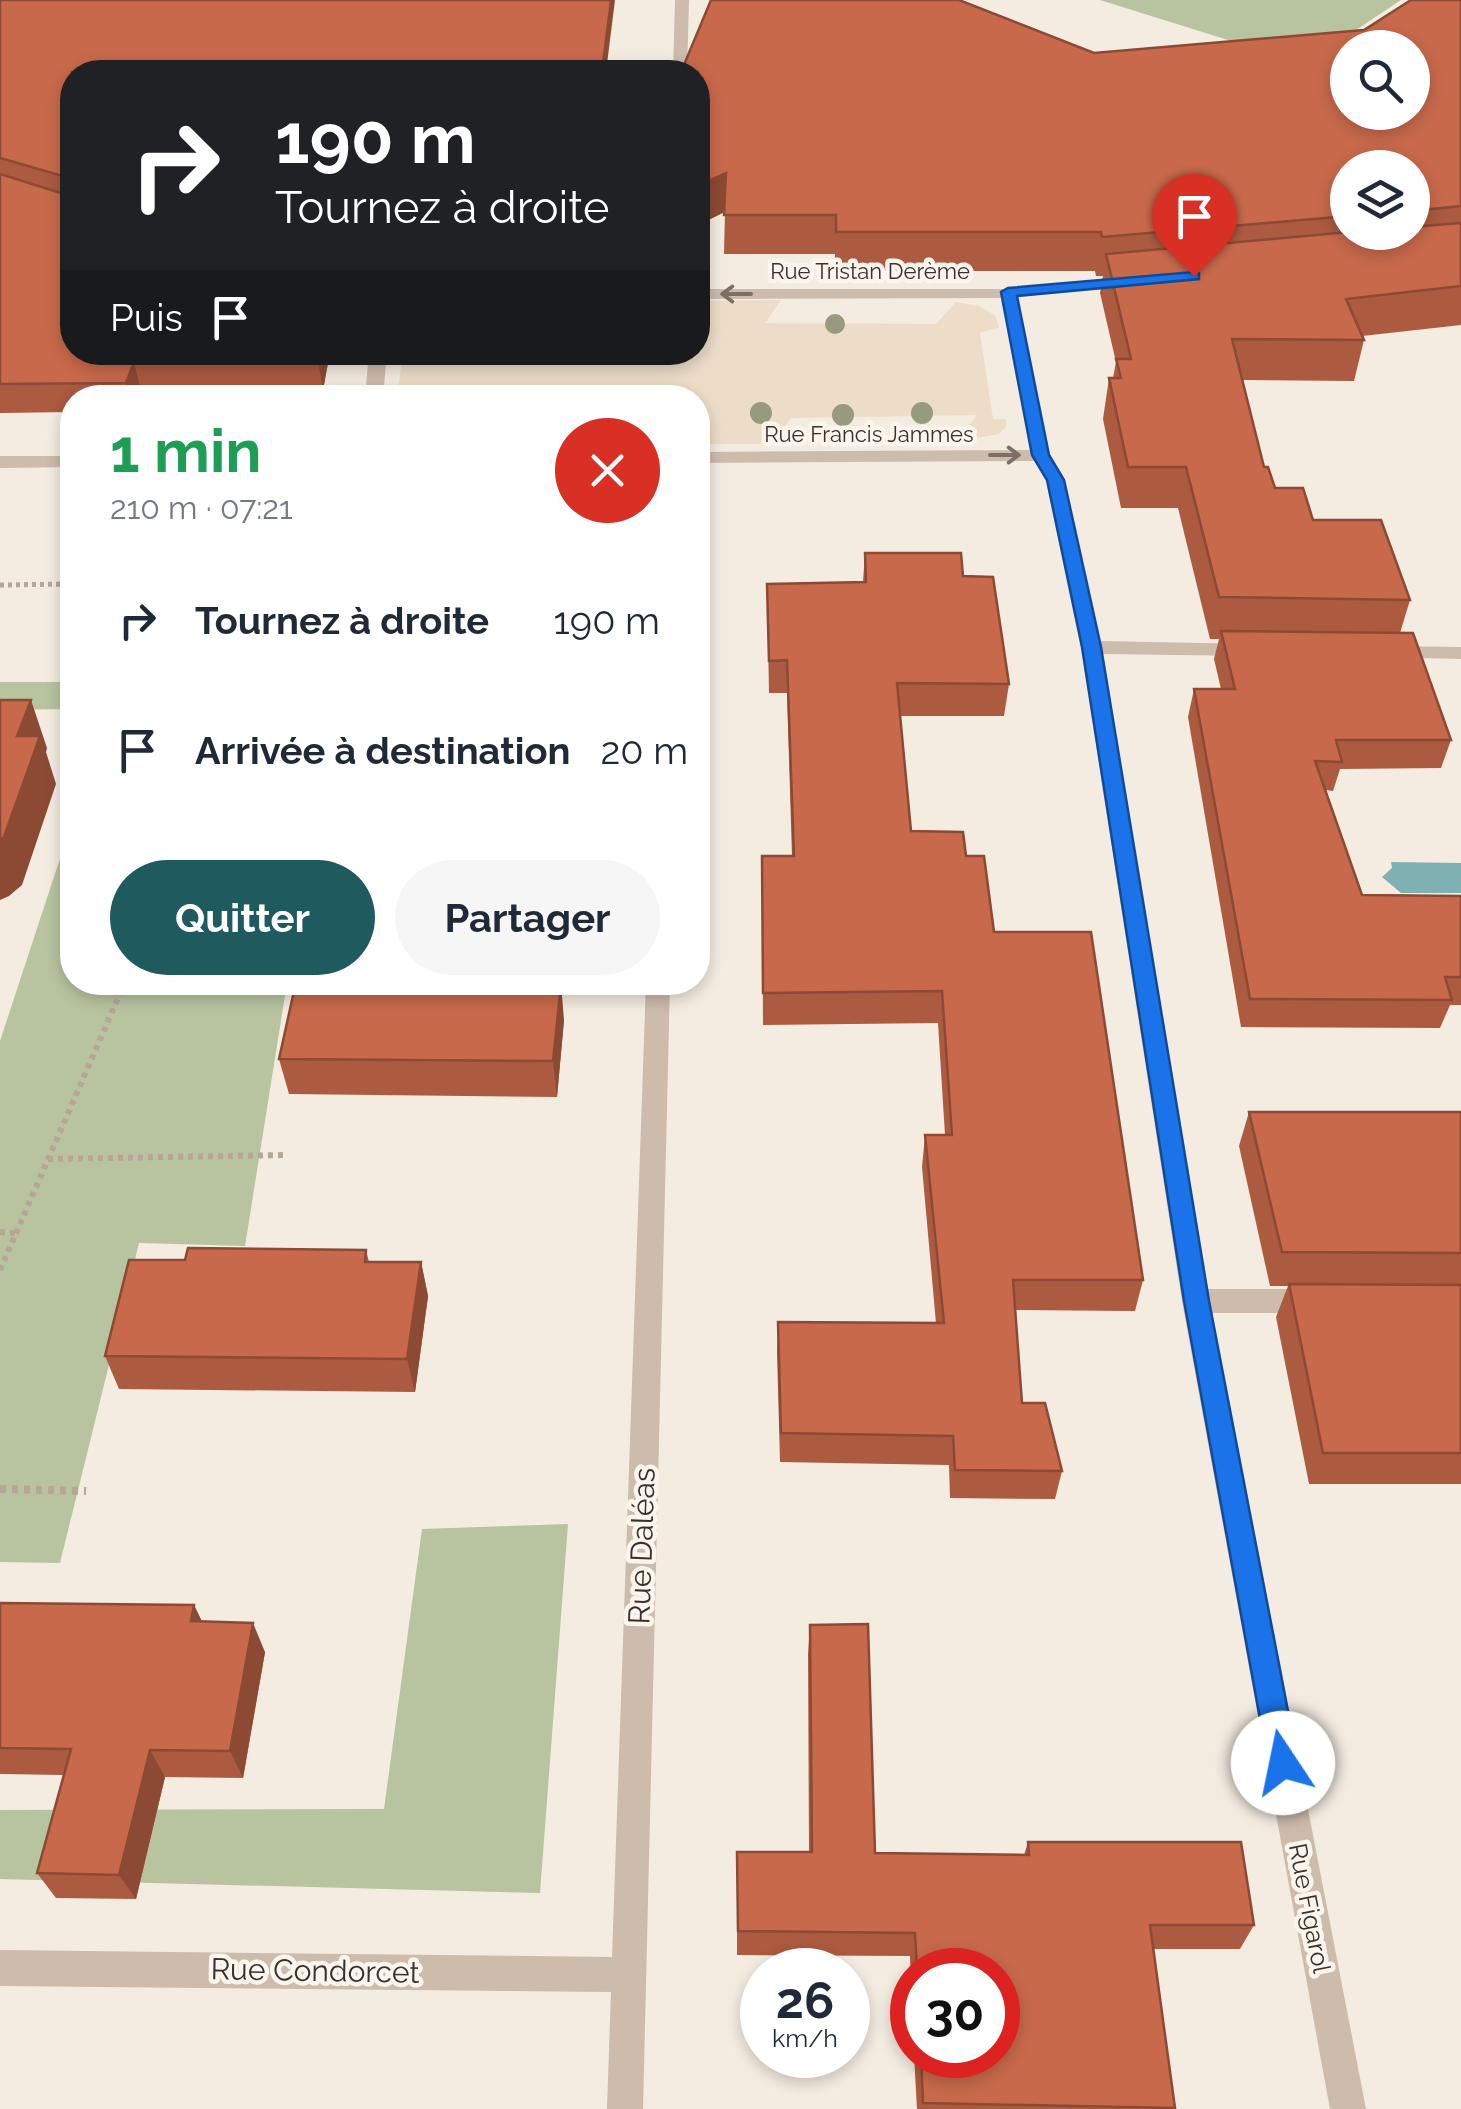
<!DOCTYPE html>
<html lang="fr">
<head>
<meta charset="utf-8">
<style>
  body { margin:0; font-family:Raleway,sans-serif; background:#f6f6f7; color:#1f2937; height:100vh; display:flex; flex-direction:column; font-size:38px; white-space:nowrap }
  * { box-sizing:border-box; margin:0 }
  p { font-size:32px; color:#747a83 }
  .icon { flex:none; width:55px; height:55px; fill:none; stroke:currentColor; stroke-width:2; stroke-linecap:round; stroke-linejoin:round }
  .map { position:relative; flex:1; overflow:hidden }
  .panel { position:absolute; left:60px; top:385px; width:650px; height:610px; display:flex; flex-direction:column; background:#fff; border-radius:40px; box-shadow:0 5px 15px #0003 }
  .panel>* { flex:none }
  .banner { position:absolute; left:60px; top:60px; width:650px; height:305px; border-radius:40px; box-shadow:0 5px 15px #0003; background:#202124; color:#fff; overflow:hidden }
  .tools { position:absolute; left:1330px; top:30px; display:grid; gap:20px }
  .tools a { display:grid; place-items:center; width:100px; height:100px; border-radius:50%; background:#fff; box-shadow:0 5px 15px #0003; font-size:50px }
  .speed { position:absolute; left:740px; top:1948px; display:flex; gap:20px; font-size:50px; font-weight:700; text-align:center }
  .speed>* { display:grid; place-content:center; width:130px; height:130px; border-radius:50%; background:#fff; box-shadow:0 5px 15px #0003; line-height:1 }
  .speed small { font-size:25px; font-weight:400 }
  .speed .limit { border:15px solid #d22; background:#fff; color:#111 }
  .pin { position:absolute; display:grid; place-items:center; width:85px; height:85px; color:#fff; margin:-102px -42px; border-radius:50% 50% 50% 0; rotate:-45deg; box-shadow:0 0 10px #0007 }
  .pin .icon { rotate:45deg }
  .me { position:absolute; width:110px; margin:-55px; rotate:349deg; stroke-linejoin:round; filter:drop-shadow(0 0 8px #0008) }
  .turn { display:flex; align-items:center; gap:35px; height:210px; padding:0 50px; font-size:45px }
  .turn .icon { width:130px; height:130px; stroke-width:2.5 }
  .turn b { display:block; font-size:70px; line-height:85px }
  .then { display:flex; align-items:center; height:95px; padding:0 50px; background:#0003; gap:20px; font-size:38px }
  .round { display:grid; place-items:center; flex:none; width:105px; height:105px; border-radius:52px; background:#f6f6f7 }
  .summary { display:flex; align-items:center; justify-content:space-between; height:170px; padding:0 50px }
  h1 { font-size:60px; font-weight:700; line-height:75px; color:#1e9e55 }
  .cta { display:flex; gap:20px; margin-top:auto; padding:20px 50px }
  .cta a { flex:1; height:115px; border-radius:60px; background:#1f5a5e; color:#fff; font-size:40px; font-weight:700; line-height:115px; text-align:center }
  .cta a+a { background:#f6f6f7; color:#1f2937 }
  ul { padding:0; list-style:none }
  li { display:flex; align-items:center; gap:30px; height:130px; padding:0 50px }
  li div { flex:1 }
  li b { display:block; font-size:38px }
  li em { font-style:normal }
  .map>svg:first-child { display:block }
  .green { fill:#b8c4a0 }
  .plaza { fill:#ecdcc8 }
  .water { fill:#7fb0b2 }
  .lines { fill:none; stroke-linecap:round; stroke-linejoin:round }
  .path-far2 { stroke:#b9a596; stroke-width:5; stroke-dasharray:4 4; stroke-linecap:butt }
  .path-far1 { stroke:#b9a596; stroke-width:6; stroke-dasharray:5 5; stroke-linecap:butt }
  .path { stroke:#b9a596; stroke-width:8; stroke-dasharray:6 6; stroke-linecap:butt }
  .service { fill:#cdbbac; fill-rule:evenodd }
  .minor { fill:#cdbbac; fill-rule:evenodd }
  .tree { fill:#969b7f }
  .wall { fill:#ac5a40; fill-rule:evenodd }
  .shaded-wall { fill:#8c4a34 }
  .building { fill:#c8694b; stroke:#8c4a34; stroke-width:2.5; fill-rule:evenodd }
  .oneway { stroke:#7d6f65 }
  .route { fill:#1a73e8; stroke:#114b97; stroke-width:2.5 }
  .labels { text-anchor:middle; stroke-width:9; stroke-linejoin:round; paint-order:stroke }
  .far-street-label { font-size:22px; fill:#3b302b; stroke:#fbf5ee }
  .street-label { font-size:25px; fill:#3b302b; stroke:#fbf5ee }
  .near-street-label { font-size:30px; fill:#3b302b; stroke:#fbf5ee }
</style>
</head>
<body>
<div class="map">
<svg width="1461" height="2109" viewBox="0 0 1461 2109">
  <rect width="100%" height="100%" fill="#f4ebe1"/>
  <g class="green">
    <polygon points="1100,0 1401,0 1305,64"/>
    <polygon points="0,682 72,682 72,709 0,710"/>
    <polygon points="72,822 72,982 287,983 245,1246 139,1243 60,1563 0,1562 0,1041"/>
    <polygon points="568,1524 540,1893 0,1879 0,1810 384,1809 422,1529"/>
  </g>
  <polygon class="plaza" points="781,300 765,323 936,324 956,302 978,306 995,315 999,327 980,333 993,419 1006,419 1006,427 999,434 971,439 961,437 977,415 791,418 770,444 698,444 698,398 397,397 403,353 698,352 698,301"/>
  <polygon class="water" points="1391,862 1461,863 1461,893 1401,893 1382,877 1392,868"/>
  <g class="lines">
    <polyline class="path-far2" points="0,585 72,584"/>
    <g class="path-far1">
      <polyline points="48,1159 286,1155"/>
      <polyline points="0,1232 16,1233"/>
      <polyline points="0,1270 125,982"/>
    </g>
    <polyline class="path" points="0,1489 86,1491"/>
    <polygon class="service" points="1133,277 1141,282 1139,285 1009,298 1001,293 1009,288"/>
    <g class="minor">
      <polygon points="675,0 689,0 687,72 673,72"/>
      <polygon points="698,289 1015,289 1050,455 1064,480 1100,641 1251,644 1261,650 1251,656 1102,654 1208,1289 1316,1289 1326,1293 1330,1301 1326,1309 1316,1313 1212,1313 1366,2109 1330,2109 1182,1301 1081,647 1046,480 1035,461 698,463 698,452 1031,450 1002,298 698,299"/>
      <polygon points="369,352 387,352 383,398 365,398"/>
      <polygon points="0,456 72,456 72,467 0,468"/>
      <polygon points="1386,646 1461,647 1461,659 1379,657 1376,652 1379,647"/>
      <polygon points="646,982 670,982 643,2109 607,2109 611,1992 0,1986 0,1950 612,1957"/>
    </g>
  </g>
  <g class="tree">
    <circle cx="835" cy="324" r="10"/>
    <circle cx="761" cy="413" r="11"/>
    <circle cx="922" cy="413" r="11"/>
    <circle cx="843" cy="415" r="11"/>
  </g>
  <g class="wall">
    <polygon points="0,0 615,0 72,352 330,352 323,390 141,391 138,398 72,398 72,412 0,413"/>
    <path d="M1461,0V325L1362,336L1364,340L1354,381L1243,380L1264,467L1275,488L1410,600L1400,633L1451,740L1441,768L1340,769L1333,791L1326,790L1362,895L1461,896V1005H1450L1440,1028L1241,1027L1188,717L1194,689H1221L1214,659L1219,639H1210L1178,508H1121L1103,419L1109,378H1113L1116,362L1100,293L1103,276H1096L1095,271H835V254H724L725,212L698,225V72L1094,53L1364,30ZM1348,168H1412V232H1348Z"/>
    <polygon points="865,553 963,576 1009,684 1004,716 900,716 911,831 966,856 994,932 1143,1280 1135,1311 1015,1310 1022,1403 1062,1471 1055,1499 950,1498 949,1465 780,1462 777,1352 778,1322 936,1323 922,1167 925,1135 945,1135 938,1023 763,1025 762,856 792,856 787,693 769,693 767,584 863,582"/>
    <polygon points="512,982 564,1020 557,1097 289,1094 279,1059"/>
    <polygon points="1249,1112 1461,1112 1461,1484 1309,1484 1276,1317 1288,1286 1270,1286 1239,1146"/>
    <polygon points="366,1250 369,1262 421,1262 428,1296 415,1392 119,1389 105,1356 185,1260"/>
    <polygon points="0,1603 194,1605 202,1622 265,1652 243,1778 165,1777 136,1899 56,1898 37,1873 64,1775 0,1774"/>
    <polygon points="810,1625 875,1853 1024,1855 1028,1842 1254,1925 1240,1949 1153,1949 1174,2109 917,2109 914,2055 998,2055 998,1970 912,1970 912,2013 910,1956 737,1955 737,1852 809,1852 808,1654"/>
  </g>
  <g class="shaded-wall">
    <polygon points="611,0 615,0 606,72 602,72"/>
    <polygon points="726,173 726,211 698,225 698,186"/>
    <polygon points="320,352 330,352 323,390 318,361"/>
    <polygon points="134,362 141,391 138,398 130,398 126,383"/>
    <polygon points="31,700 47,748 46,752 56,784 22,885 9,896 0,900 0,840 17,736"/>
    <polygon points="561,984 564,1020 557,1097 553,1061"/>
    <polygon points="421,1262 428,1296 415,1392 407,1359"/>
    <polygon points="194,1605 208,1634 191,1621"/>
    <polygon points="253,1623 265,1652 243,1778 230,1751"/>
    <polygon points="150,1750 165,1777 136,1899 119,1875"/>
  </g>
  <g class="building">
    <polygon points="0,0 611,0 602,72 72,72 72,352 320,352 318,361 134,362 126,383 0,384 0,174 64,194 69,190 66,177 0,158"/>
    <path d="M711,0H959L1094,53L1364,30L1411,0H1461V206L1412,211V168H1348V216L1102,237L1101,232H836V215H724L726,173L698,186V72H681ZM1348,48H1412V112H1348Z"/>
    <polygon points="1461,223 1461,286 1346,299 1364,340 1232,339 1264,467 1268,467 1275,488 1303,488 1313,520 1381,520 1410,600 1219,597 1186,467 1128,467 1109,378 1121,378 1116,359 1131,359 1106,254 1349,232 1412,232 1412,227"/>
    <polygon points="865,553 961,553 963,576 993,577 1009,684 897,683 911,831 963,832 966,856 984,856 994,932 1091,932 1143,1280 1013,1280 1022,1403 1045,1403 1062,1471 955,1470 953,1436 781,1433 778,1322 944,1323 925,1135 952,1135 942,991 763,993 762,856 794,856 787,660 769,661 767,584 866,582"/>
    <polygon points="1221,631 1413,633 1451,740 1336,740 1342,762 1315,761 1362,895 1461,896 1461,977 1445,977 1452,1000 1250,999 1194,689 1235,689"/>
    <polygon points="0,700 31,700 17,736 40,736 4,837 0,840"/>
    <polygon points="296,982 561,984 553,1061 279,1059"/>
    <polygon points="1249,1112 1461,1112 1461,1253 1282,1252"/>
    <polygon points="188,1248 366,1250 365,1262 421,1262 407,1359 105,1356 129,1260 185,1260"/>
    <polygon points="1289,1284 1461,1285 1461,1453 1323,1453"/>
    <polygon points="0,1603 194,1605 191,1621 253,1623 230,1751 150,1750 119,1875 37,1873 71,1749 0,1748"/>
    <polygon points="868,1624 875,1853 1029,1855 1028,1842 1241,1842 1254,1925 1150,1925 1175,2108 923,2103 921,2055 998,2055 998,1970 917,1970 915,1933 738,1931 737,1852 812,1852 810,1625"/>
  </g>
  <defs><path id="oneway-shaft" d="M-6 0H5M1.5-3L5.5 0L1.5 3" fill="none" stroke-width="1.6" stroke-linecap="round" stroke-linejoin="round" transform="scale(2.5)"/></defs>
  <g class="oneway">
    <use href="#oneway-shaft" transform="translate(736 294) rotate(180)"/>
    <use href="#oneway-shaft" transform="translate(1005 455)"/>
  </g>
  <polygon class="route" points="1194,272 1199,273 1199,279 1017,296 1049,455 1064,480 1101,647 1209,1301 1298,1763 1293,1773 1283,1778 1272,1773 1268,1763 1184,1301 1082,647 1047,480 1032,455 1001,292 1008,288"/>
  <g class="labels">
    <g class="far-street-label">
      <text x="870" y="279">Rue Tristan Derème</text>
      <text x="869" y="442">Rue Francis Jammes</text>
    </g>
    <g class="street-label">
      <text transform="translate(1310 1908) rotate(79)" y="9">Rue Figarol</text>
    </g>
    <g class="near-street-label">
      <text transform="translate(642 1546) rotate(-88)" y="10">Rue Daléas</text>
      <text transform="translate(315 1971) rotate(1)" y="10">Rue Condorcet</text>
    </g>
  </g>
</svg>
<div class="tools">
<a><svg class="icon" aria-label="search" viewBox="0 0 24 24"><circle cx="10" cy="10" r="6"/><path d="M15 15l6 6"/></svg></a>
<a><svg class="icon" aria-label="layers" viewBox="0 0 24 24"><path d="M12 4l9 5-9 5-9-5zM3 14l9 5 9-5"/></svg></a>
</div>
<div class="speed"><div>26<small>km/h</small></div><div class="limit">30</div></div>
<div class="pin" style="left:1194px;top:276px;background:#d93025"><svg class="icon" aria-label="arrive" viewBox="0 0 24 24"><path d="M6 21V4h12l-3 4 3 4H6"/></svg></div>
<svg class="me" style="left:1283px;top:1763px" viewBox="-20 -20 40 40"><circle r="19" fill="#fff"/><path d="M0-13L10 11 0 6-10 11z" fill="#1a73e8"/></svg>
<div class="banner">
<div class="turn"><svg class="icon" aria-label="right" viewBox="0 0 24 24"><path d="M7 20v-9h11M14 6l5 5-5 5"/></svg><div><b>190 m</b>Tournez à droite</div></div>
<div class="then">Puis<svg class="icon" aria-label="arrive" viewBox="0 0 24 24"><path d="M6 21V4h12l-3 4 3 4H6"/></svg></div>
</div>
<section class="panel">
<div class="summary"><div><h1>1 min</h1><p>210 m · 07:21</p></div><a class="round" style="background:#d93025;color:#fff"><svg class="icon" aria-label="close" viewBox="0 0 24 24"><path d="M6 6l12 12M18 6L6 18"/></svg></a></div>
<ul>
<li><svg class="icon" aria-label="right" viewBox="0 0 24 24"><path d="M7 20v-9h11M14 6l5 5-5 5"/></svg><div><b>Tournez à droite</b></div><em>190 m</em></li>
<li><svg class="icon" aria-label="arrive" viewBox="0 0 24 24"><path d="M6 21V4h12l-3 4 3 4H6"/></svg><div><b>Arrivée à destination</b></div><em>20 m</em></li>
</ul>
<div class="cta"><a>Quitter</a><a>Partager</a></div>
</section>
</div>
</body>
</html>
